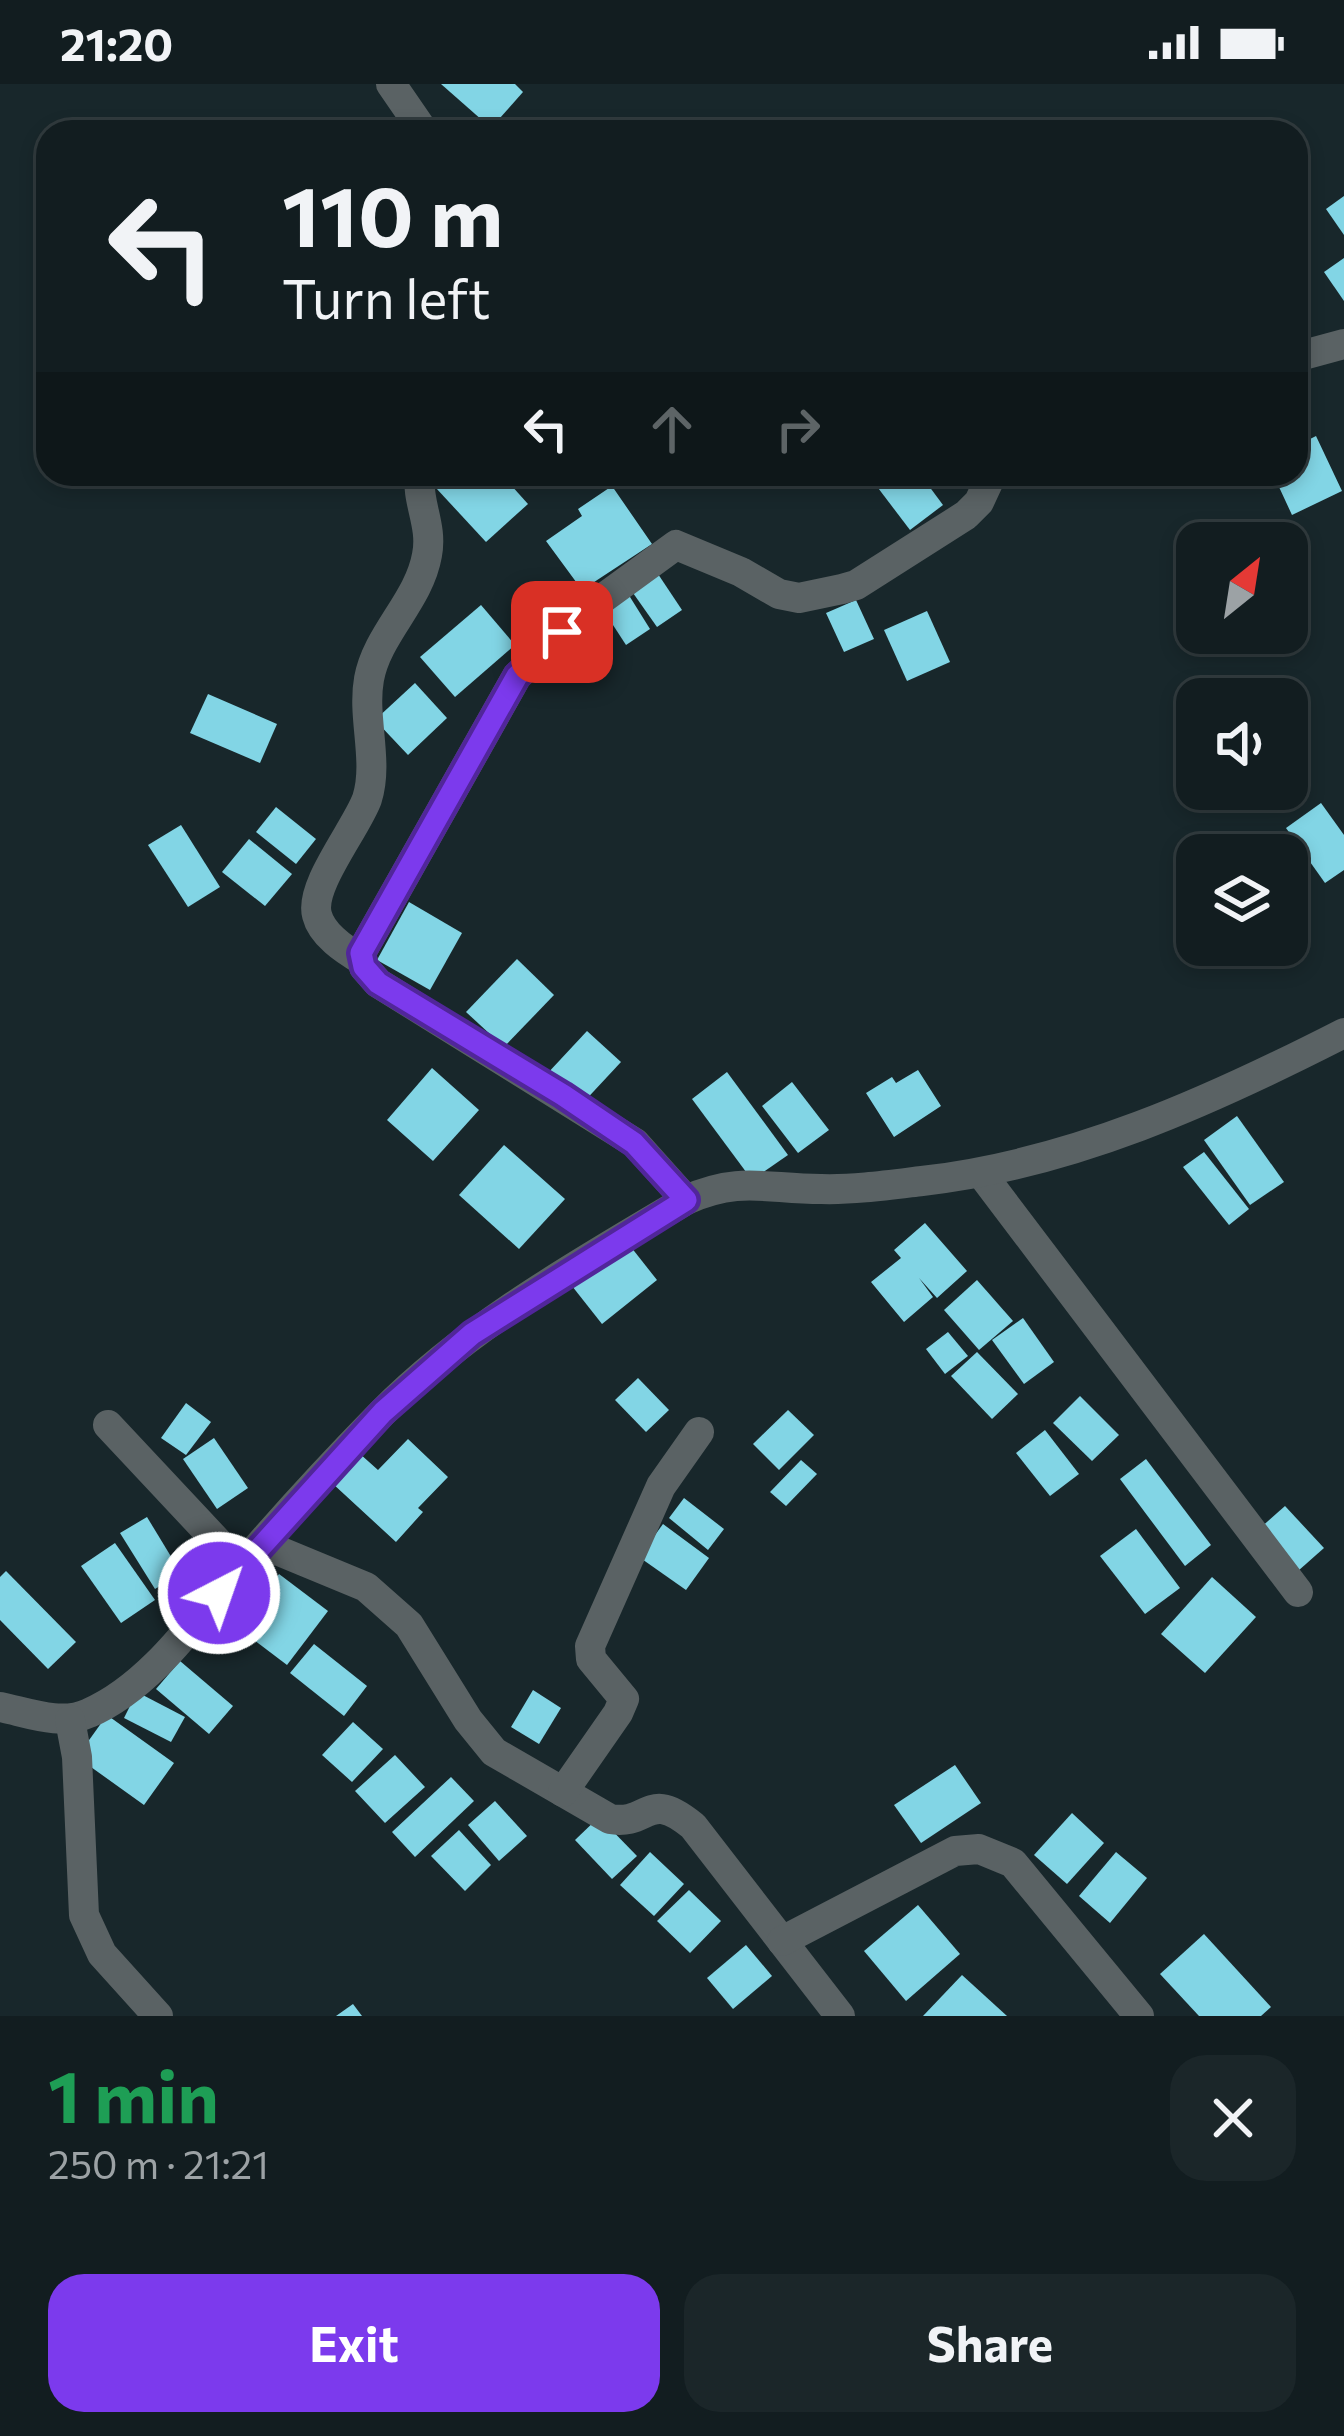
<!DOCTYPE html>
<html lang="en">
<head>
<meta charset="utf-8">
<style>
  body { margin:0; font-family:Commissioner,sans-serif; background:#1b2629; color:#f1f3f6; height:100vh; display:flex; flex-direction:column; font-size:45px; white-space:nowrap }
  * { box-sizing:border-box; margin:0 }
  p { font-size:39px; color:#9ca2a5 }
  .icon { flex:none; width:66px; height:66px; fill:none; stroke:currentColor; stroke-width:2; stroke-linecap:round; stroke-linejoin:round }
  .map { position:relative; height:1932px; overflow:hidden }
  .details { display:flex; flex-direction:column; background:#121d20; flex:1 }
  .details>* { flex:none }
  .hud { position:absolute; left:36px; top:36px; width:1272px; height:366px; border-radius:36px; box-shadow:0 6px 18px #0003,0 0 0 3px #313b3e; background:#121d20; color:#f1f3f6; overflow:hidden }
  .needle { width:78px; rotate:30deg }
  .buttons { position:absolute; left:1176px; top:438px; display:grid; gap:24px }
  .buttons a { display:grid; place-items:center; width:132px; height:132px; border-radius:24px; background:#121d20; box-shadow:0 6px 18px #0003,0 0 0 3px #313b3e; font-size:60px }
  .pin { position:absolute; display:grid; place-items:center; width:102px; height:102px; color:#fff; margin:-51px; border-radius:24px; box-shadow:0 6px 18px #0006 }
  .me { position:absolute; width:132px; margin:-66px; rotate:41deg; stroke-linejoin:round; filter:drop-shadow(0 0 9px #0008) }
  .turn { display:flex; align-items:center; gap:42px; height:252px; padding:0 48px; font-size:54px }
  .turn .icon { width:156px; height:156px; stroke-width:2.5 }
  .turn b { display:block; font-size:84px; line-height:102px }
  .lanes { display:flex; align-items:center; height:114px; padding:0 48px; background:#0003; justify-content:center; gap:60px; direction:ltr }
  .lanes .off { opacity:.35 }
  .round { display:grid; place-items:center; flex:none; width:126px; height:126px; border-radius:36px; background:#1b2629 }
  .headline { display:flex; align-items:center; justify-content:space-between; height:204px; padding:0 48px }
  h1 { font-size:72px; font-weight:700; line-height:90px; color:#1e9e55 }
  .button { display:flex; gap:24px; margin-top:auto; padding:24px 48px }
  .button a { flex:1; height:138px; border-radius:36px; background:#7c3aed; color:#fff; font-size:48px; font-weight:700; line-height:138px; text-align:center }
  .button a+a { background:#1b2629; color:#f1f3f6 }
  .status { display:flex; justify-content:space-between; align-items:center; height:84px; padding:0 60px; background:#121d20; direction:ltr }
  .status svg { height:33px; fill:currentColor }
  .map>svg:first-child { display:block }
  .building { fill:#82d5e5 }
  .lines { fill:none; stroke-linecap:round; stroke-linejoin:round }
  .street { stroke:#5a6264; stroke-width:30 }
  .route-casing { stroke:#51269a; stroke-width:30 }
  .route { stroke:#7c3aed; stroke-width:21 }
</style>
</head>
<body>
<div class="status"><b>21:20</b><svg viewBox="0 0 49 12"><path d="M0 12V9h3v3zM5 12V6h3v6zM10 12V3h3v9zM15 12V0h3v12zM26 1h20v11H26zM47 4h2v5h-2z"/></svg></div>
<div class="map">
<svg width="1344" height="1932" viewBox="0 0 1344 1932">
  <rect width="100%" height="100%" fill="#18272b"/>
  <g class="building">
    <polygon points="441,0 515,0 523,8 491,44"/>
    <polygon points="1344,112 1344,151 1326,125"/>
    <polygon points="1344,174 1344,217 1324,188"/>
    <polygon points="1316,352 1342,407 1292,431 1273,390 1296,390 1296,362"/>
    <polygon points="452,390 501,390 528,420 486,458 436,404"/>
    <polygon points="880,390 920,390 943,421 910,446 872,396"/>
    <polygon points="612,402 652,460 582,506 546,457 582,432 578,425"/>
    <polygon points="652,481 682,526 657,543 626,499"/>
    <polygon points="625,505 650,545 626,561 600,521"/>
    <polygon points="856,516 874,555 844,568 826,529"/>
    <polygon points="481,521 515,561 455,613 420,573"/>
    <polygon points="927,527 950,578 907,597 884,546"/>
    <polygon points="415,599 447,634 408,671 375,636"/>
    <polygon points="208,610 277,640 260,679 190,649"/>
    <polygon points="1321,719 1344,751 1344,786 1325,799 1286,744"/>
    <polygon points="276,723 316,755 296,780 256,748"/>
    <polygon points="181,741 220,803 188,823 148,761"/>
    <polygon points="249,755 292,790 265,822 222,788"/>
    <polygon points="409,818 462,849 430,906 377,876"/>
    <polygon points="517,875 554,911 504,963 466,928"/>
    <polygon points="587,947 621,978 580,1022 546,991"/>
    <polygon points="432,984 479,1026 433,1077 387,1036"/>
    <polygon points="918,986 941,1022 894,1053 866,1009 892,993 896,999"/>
    <polygon points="727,988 788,1071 752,1096 692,1015"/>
    <polygon points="792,998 829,1046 798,1069 762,1022"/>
    <polygon points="1237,1032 1284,1098 1250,1121 1204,1056"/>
    <polygon points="504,1061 565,1115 519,1165 459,1111"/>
    <polygon points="1204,1068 1249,1125 1229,1141 1183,1083"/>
    <polygon points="925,1139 967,1187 937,1214 919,1194 933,1213 904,1238 871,1198 901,1174 894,1166"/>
    <polygon points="627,1158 657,1196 602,1240 572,1202"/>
    <polygon points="977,1196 1013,1237 979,1266 944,1226"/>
    <polygon points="1023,1234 1054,1278 1024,1300 992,1256"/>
    <polygon points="948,1248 968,1272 945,1290 926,1265"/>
    <polygon points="977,1268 1018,1310 992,1335 951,1292"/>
    <polygon points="638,1294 669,1326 646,1348 615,1316"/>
    <polygon points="1080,1312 1119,1351 1092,1377 1053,1339"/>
    <polygon points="186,1319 211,1338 186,1371 161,1354"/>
    <polygon points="788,1326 814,1351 779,1386 753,1360"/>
    <polygon points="1045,1346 1079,1390 1050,1412 1016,1369"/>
    <polygon points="214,1354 248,1404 217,1425 183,1375"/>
    <polygon points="408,1355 448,1393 418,1424 423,1428 396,1458 332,1399 359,1369 378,1386"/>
    <polygon points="1146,1375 1211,1461 1185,1482 1120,1395"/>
    <polygon points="801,1376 817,1390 786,1422 770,1408"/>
    <polygon points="684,1414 724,1445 708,1466 669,1434"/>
    <polygon points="1285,1422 1324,1464 1298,1487 1259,1445"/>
    <polygon points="147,1433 181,1489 155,1505 120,1449"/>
    <polygon points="663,1440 709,1474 686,1506 639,1473"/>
    <polygon points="1136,1445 1180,1504 1145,1530 1100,1472"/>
    <polygon points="115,1459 155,1516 121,1539 81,1482"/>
    <polygon points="6,1487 76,1558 48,1585 0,1536 0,1493"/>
    <polygon points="279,1490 328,1527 287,1581 238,1544"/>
    <polygon points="1212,1493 1256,1533 1205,1589 1161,1550"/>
    <polygon points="314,1560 367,1602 344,1632 290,1589"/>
    <polygon points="180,1577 233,1622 209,1650 156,1605"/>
    <polygon points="533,1606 561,1624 539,1660 511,1643"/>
    <polygon points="137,1608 185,1633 171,1658 124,1634"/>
    <polygon points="107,1631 174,1679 144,1721 77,1673"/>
    <polygon points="353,1638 383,1665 352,1698 322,1671"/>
    <polygon points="395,1671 425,1703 385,1739 355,1707"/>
    <polygon points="955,1681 981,1719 921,1759 894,1721"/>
    <polygon points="451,1693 474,1717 415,1773 392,1748"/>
    <polygon points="495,1717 527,1752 499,1777 468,1741"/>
    <polygon points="1072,1729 1104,1759 1067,1800 1034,1771"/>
    <polygon points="599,1733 637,1772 612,1795 575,1756"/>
    <polygon points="459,1746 491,1781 465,1807 431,1772"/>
    <polygon points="650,1768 684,1800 654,1832 620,1801"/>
    <polygon points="1116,1768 1147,1794 1110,1839 1079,1812"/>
    <polygon points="689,1806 721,1837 690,1869 657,1837"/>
    <polygon points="918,1821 960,1870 906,1917 864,1867"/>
    <polygon points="1204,1850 1271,1923 1261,1932 1199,1932 1160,1890"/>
    <polygon points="746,1861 772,1892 733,1925 707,1894"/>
    <polygon points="962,1891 1007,1932 923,1932"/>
    <polygon points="353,1920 362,1932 336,1932"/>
  </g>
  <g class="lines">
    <g class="street">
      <polyline points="391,0 424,48"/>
      <polyline points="1296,273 1344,260"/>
      <path d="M362,876C345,866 322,851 317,831C309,802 356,745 367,715C379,677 362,634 369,595C377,550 419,517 427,471C433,441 416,417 420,390"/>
      <polyline points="981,1089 1298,1508"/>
      <polyline points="686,1116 635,1059 378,899 364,883 361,869 517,592 591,523 676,461 741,488 779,510 799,514 842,505 856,501 966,431 979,418 992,390"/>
      <polyline points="108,1341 241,1483"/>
      <path d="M262,1460L366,1503L409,1541L468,1636L494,1668L610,1735C650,1742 647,1704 693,1742L840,1932"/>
      <path d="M0,1623C29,1629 61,1642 89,1629C151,1602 196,1535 239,1485C284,1432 332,1380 381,1330C469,1241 580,1179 686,1116C740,1092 766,1105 821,1105C854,1106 889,1101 922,1097C1072,1080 1211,1017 1344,949"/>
      <polyline points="70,1636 77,1673 84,1831 102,1870 158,1932"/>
      <polyline points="563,1708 618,1629 624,1615 591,1575 590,1562 661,1402 699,1348"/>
      <polyline points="782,1857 955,1767 979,1765 1013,1779 1139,1932"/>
    </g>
  </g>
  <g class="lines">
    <g class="route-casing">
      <polyline id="route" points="219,1509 383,1328 472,1250 686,1116 634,1059 563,1011 378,899 364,883 361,869 517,592 562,548"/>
    </g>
    <use href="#route" class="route"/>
  </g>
</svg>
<div class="buttons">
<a><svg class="needle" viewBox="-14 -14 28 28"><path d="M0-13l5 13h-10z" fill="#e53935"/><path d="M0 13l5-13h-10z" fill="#9ca2a5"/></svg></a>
<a><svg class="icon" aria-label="sound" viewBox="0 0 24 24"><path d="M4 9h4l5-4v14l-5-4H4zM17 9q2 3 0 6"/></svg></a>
<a><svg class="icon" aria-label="layers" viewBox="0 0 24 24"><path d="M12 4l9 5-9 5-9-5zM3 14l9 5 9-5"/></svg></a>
</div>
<div class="pin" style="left:562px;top:548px;background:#d93025"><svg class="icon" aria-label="arrive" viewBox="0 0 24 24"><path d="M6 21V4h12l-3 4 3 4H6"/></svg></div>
<svg class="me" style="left:219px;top:1509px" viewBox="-20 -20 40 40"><circle r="17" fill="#7c3aed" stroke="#fff" stroke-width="3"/><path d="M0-11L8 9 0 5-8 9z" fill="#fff"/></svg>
<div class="hud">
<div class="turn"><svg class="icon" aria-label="left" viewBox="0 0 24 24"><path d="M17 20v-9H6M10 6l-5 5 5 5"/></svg><div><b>110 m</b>Turn left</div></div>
<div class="lanes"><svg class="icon" aria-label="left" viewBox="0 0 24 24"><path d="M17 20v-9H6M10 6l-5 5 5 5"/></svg><svg class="icon off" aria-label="ahead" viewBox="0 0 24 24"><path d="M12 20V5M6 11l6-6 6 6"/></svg><svg class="icon off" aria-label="right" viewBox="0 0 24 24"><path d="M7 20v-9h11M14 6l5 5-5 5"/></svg></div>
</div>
</div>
<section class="details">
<div class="headline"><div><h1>1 min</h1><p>250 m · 21:21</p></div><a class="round"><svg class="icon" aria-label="close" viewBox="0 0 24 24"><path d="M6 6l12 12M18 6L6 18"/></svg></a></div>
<div class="button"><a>Exit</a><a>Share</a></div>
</section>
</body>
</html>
